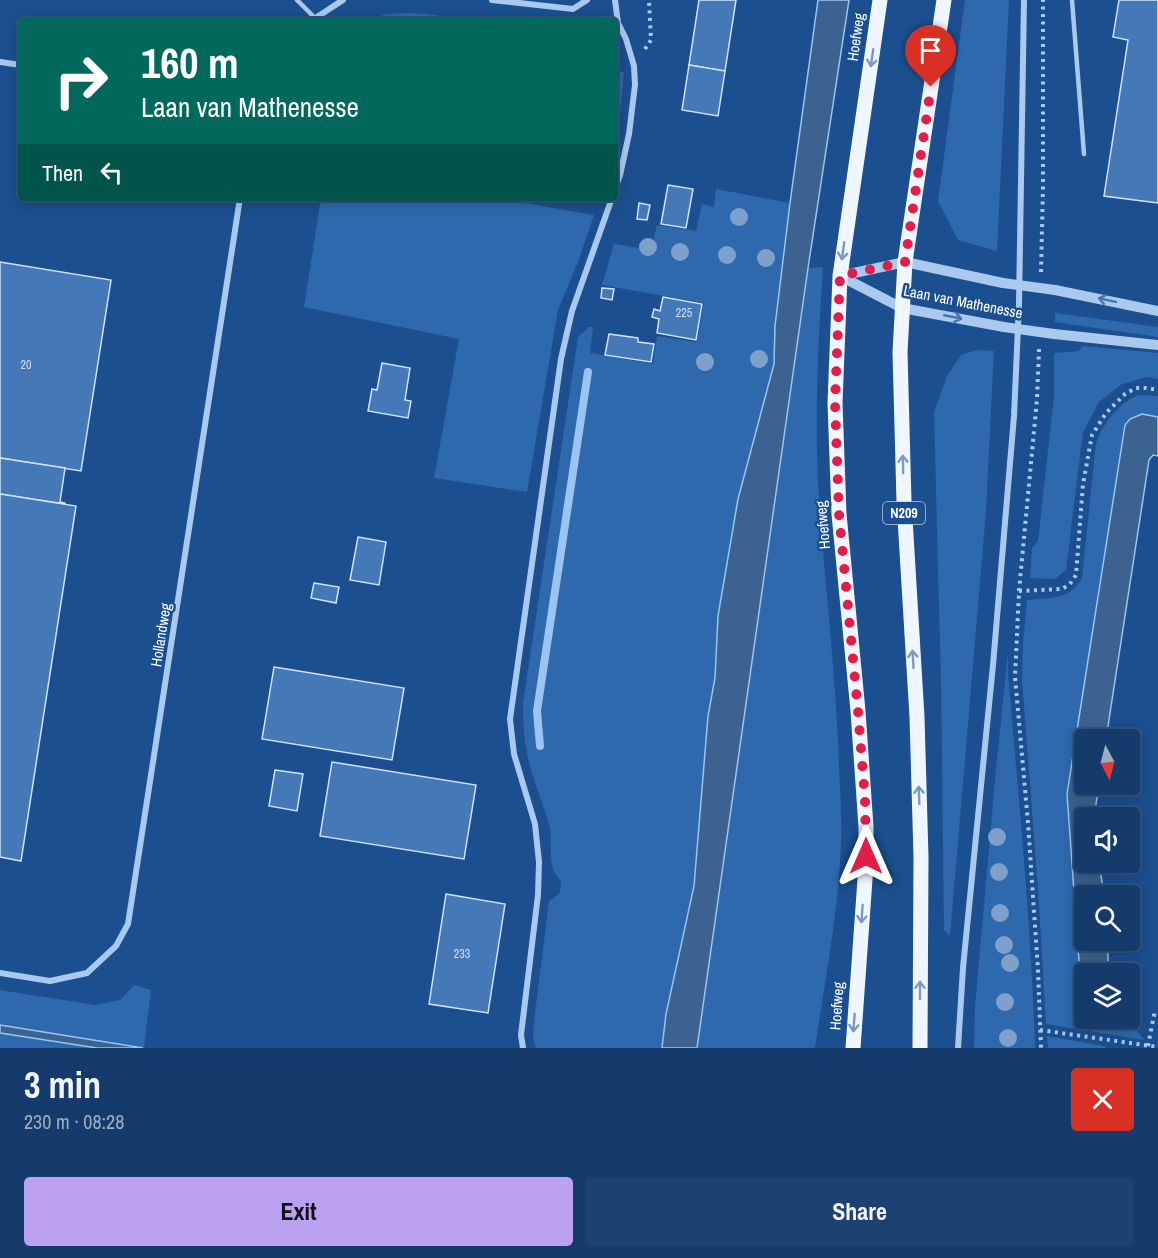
<!DOCTYPE html>
<html lang="en">
<head>
<meta charset="utf-8">
<style>
  body { margin:0; font-family:"Archivo Narrow",sans-serif; background:#1d4271; color:#f1f3f6; height:100vh; display:flex; flex-direction:column; font-size:22px; white-space:nowrap }
  * { box-sizing:border-box; margin:0 }
  p { font-size:20px; color:#9dadc1 }
  .icon { flex:none; width:33px; height:33px; fill:none; stroke:currentColor; stroke-width:2; stroke-linecap:round; stroke-linejoin:round }
  .map { position:relative; height:1048px; overflow:hidden }
  .sheet { display:flex; flex-direction:column; background:#143b6b; flex:1 }
  .sheet>* { flex:none }
  .banner { position:absolute; left:18px; top:18px; width:600px; height:183px; border-radius:6px; box-shadow:0 3px 15px #0003,0 0 0 2px #33557e; background:#00695c; color:#fff; overflow:hidden }
  .needle { width:39px; rotate:173deg }
  .fabs { position:absolute; left:1074px; top:729px; display:grid; gap:12px }
  .fabs a { display:grid; place-items:center; width:66px; height:66px; border-radius:6px; background:#143b6b; box-shadow:0 3px 15px #0003,0 0 0 2px #33557e; font-size:30px }
  .pin { position:absolute; display:grid; place-items:center; width:51px; height:51px; color:#fff; margin:-62px -26px; border-radius:50% 50% 50% 0; rotate:-45deg; box-shadow:0 0 6px #0007 }
  .pin .icon { rotate:45deg }
  .me { position:absolute; width:66px; margin:-33px; rotate:0deg; stroke-linejoin:round; filter:drop-shadow(0 0 4px #0008) }
  .turn { display:flex; align-items:center; gap:21px; height:126px; padding:0 24px; font-size:27px }
  .turn .icon { width:78px; height:78px; stroke-width:2.5 }
  .turn b { display:block; font-size:42px; line-height:51px }
  .then { display:flex; align-items:center; height:57px; padding:0 24px; background:#0003; gap:12px; font-size:22px }
  .round { display:grid; place-items:center; flex:none; width:63px; height:63px; border-radius:6px; background:#1d4271 }
  .head { display:flex; align-items:center; justify-content:space-between; height:102px; padding:0 24px }
  h1 { font-size:36px; font-weight:700; line-height:45px }
  .button { display:flex; gap:12px; margin-top:auto; padding:12px 24px }
  .button a { flex:1; height:69px; border-radius:6px; background:#bca0f2; color:#111; font-size:24px; font-weight:700; line-height:69px; text-align:center }
  .button a+a { background:#1d4271; color:#f1f3f6 }
  .map>svg:first-child { display:block }
  .green { fill:#2e69ad }
  .water { fill:#3c6290; stroke:#9cc4f0; stroke-width:1.5 }
  .lines { fill:none; stroke-linecap:round; stroke-linejoin:round }
  .stream { stroke:#9cc4f0; stroke-width:8 }
  .building { fill:#4478b7; stroke:#cfe3fa; stroke-width:1.5 }
  .path { stroke:#a9c9ee; stroke-width:4; stroke-dasharray:3 4.5; stroke-linecap:butt }
  .service { stroke:#a9c9ee; stroke-width:4.5 }
  .minor { stroke:#a9c9ee; stroke-width:6 }
  .tertiary { stroke:#a9c9ee; stroke-width:10 }
  .primary { stroke:#f0f6ff; stroke-width:15 }
  .tertiary-bridge { stroke:#a9c9ee; stroke-width:10 }
  .tree { fill:#7ea0ca }
  .oneway { stroke:#7b9ac1 }
  .oneway2 { stroke:#4674ac }
  .route { stroke:#e11d48; stroke-width:10; stroke-dasharray:0 18 }
  .labels { text-anchor:middle; stroke-width:5; stroke-linejoin:round; paint-order:stroke }
  .number-label { font-size:12px; fill:#d0dded }
  .shield { fill:#1b4f8f; stroke:#bbcadd; stroke-width:1.5 }
  .shield-label { font-size:14px; font-weight:bold; fill:#fff }
  .street-label { font-size:15px; fill:#fff; stroke:#1b4f8f }
</style>
</head>
<body>
<div class="map">
<svg width="1158" height="1048" viewBox="0 0 1158 1048">
  <rect width="100%" height="100%" fill="#1b4f8f"/>
  <g class="green">
    <polygon points="965,0 1009,0 997,251 958,240 938,201"/>
    <polygon points="408,13 427,14 472,21 367,21 386,14"/>
    <polygon points="615,58 617,71 624,72 619,124 615,123"/>
    <path d="M716,189L790,203L775,326L774,364L738,499L718,616L715,678L708,716L694,886L666,1014L662,1048H536L533,1038L534,1021L549,901L560,893L561,881C545,867 554,842 549,824C543,803 534,783 529,762C524,742 523,723 523,703L578,337L589,327H593L590,353L653,364L657,336L697,342L704,303L602,285L614,244L651,250L657,225L696,231L702,204L714,207Z"/>
    <polygon points="321,198 496,198 594,215 578,262 558,310 527,492 434,478 459,339 304,307"/>
    <path d="M823,267C818,344 814,421 819,498C825,587 836,675 839,764C840,791 842,819 841,846C838,913 825,981 815,1048H697L808,268Z"/>
    <polygon points="1055,313 1158,327 1158,337 1055,322"/>
    <polygon points="1083,346 1158,353 1158,379 1147,377 1122,384 1099,402 1083,432 1066,570 1055,579 1030,578 1032,548 1038,541 1054,396 1054,353 1078,351"/>
    <polygon points="977,350 994,351 986,512 950,936 944,930 941,683 934,412 947,376 961,355"/>
    <path d="M1138,395L1158,396V417L1142,414L1067,794L1083,1017L1084,1018L1103,1021L1111,1020L1112,1019H1128L1144,1040L1046,1024L1038,889L1022,680L1023,644L1027,600C1050,597 1069,601 1082,578L1096,443C1104,422 1117,405 1138,395Z"/>
    <path d="M1008,652V676C1019,800 1031,924 1035,1048H974L975,1006L996,769Z"/>
    <polygon points="134,985 151,990 144,1048 66,1036 65,1043 97,1048 0,1048 0,990 95,1005 120,1000"/>
    <polygon points="1047,1036 1105,1046 1106,1048 1048,1048"/>
  </g>
  <g class="water">
    <polygon points="818,0 849,0 808,268 697,1048 662,1048 666,1014 694,886 708,716 715,678 718,616 738,499 774,364 775,326 790,203"/>
    <polygon points="1142,414 1158,417 1158,456 1153,455 1149,460 1106,739 1084,740 1084,784 1099,785 1094,817 1084,818 1084,862 1099,863 1104,895 1084,896 1084,940 1107,941 1109,973 1084,974 1084,1017 1083,1017 1067,794 1125,425 1130,419"/>
    <polygon points="0,1025 143,1048 97,1048 0,1033"/>
  </g>
  <g class="lines">
    <polyline class="stream" points="540,746 537,711 588,372"/>
  </g>
  <g class="building">
    <polygon points="699,0 736,0 725,71 689,65"/>
    <polygon points="1119,0 1158,0 1158,203 1104,196 1128,40 1113,37"/>
    <polygon points="689,65 725,71 718,116 682,110"/>
    <polygon points="668,185 693,189 686,228 661,224"/>
    <polygon points="639,203 650,205 647,220 637,219"/>
    <polygon points="0,262 111,280 81,471 0,458"/>
    <polygon points="602,288 614,289 612,300 601,298"/>
    <polygon points="663,297 702,304 696,340 657,333 659,319 652,317 654,309 660,311"/>
    <polygon points="609,334 638,338 638,342 654,344 651,362 605,355"/>
    <polygon points="382,363 410,368 405,400 411,401 408,418 368,411 372,389 377,390"/>
    <polygon points="0,458 65,468 60,502 65,503 65,504 0,494"/>
    <polygon points="0,494 76,506 21,861 0,857"/>
    <polygon points="358,537 386,542 379,585 350,580"/>
    <polygon points="314,583 339,587 336,603 311,598"/>
    <polygon points="274,667 404,688 392,760 262,739"/>
    <polygon points="332,762 476,785 464,859 320,836"/>
    <polygon points="275,770 303,774 297,811 269,806"/>
    <polygon points="446,894 505,904 488,1013 429,1004"/>
  </g>
  <g class="lines">
    <g class="path">
      <polyline points="645,49 651,40 649,0"/>
      <polyline points="1041,272 1043,187 1043,0"/>
      <polyline points="1039,349 1037,399 1019,591 1015,677 1028,823 1038,970 1041,1048"/>
      <polyline points="1019,591 1062,589 1070,584 1076,575 1083,484 1092,435 1106,413 1125,394 1136,388 1146,388 1158,390"/>
      <polyline points="1040,1030 1158,1047"/>
      <polyline points="1148,1046 1155,1010"/>
    </g>
    <g class="service">
      <polyline points="297,0 315,18"/>
      <polyline points="1072,0 1084,154"/>
    </g>
    <g class="minor">
      <polyline points="492,0 573,9 587,0"/>
      <polyline points="311,21 343,0"/>
      <polyline points="0,62 21,65"/>
      <polyline points="615,189 620,175 629,134 635,85 634,66 626,39 618,23 615,0"/>
      <polyline points="0,973 50,981 87,973 116,946 128,924 240,198"/>
      <polyline points="523,1048 521,1035 538,895 539,862 535,824 514,754 510,719 561,359 572,311 612,198"/>
      <polyline points="958,1048 963,968 993,665 1014,416 1019,304 1024,0"/>
    </g>
    <g class="tertiary">
      <polyline points="840,276 902,308 1004,327"/>
      <polyline points="840,276 905,262 1003,283"/>
      <polyline points="1055,290 1158,311"/>
      <polyline points="1054,334 1158,345"/>
    </g>
    <g class="primary">
      <polyline points="853,1048 866,865 866,827 858,711 839,514 835,403 840,276 880,0"/>
      <polyline points="920,1048 921,857 917,717 904,502 900,352 905,262 944,0"/>
    </g>
    <g class="tertiary-bridge">
      <polyline points="1003,283 1055,290"/>
      <polyline points="1004,327 1054,334"/>
    </g>
  </g>
  <g class="tree">
    <circle cx="739" cy="217" r="9"/>
    <circle cx="648" cy="247" r="9"/>
    <circle cx="680" cy="252" r="9"/>
    <circle cx="727" cy="255" r="9"/>
    <circle cx="766" cy="258" r="9"/>
    <circle cx="759" cy="359" r="9"/>
    <circle cx="705" cy="362" r="9"/>
    <circle cx="997" cy="837" r="9"/>
    <circle cx="999" cy="872" r="9"/>
    <circle cx="1000" cy="913" r="9"/>
    <circle cx="1004" cy="945" r="9"/>
    <circle cx="1010" cy="963" r="9"/>
    <circle cx="1005" cy="1002" r="9"/>
    <circle cx="1008" cy="1038" r="9"/>
  </g>
  <defs><path id="oneway-shaft" d="M-6 0H5M1.5-3L5.5 0L1.5 3" fill="none" stroke-width="1.6" stroke-linecap="round" stroke-linejoin="round" transform="scale(1.5)"/></defs>
  <g class="oneway">
    <use href="#oneway-shaft" transform="translate(872 58) rotate(98)"/>
    <use href="#oneway-shaft" transform="translate(843 251) rotate(98)"/>
    <use href="#oneway-shaft" transform="translate(903 464) rotate(-91)"/>
    <use href="#oneway-shaft" transform="translate(913 659) rotate(-93)"/>
    <use href="#oneway-shaft" transform="translate(919 795) rotate(-92)"/>
    <use href="#oneway-shaft" transform="translate(862 914) rotate(94)"/>
    <use href="#oneway-shaft" transform="translate(920 990) rotate(-90)"/>
    <use href="#oneway-shaft" transform="translate(854 1023) rotate(94)"/>
  </g>
  <g class="oneway2">
    <use href="#oneway-shaft" transform="translate(1107 300) rotate(-168)"/>
    <use href="#oneway-shaft" transform="translate(953 317) rotate(11)"/>
  </g>
  <g class="lines">
    <polyline class="route" points="866,856 865,799 858,711 839,514 835,403 840,276 905,262 931,87"/>
  </g>
  <g class="labels">
    <g class="number-label">
      <text x="684" y="317">225</text>
      <text x="26" y="369">20</text>
      <text x="462" y="958">233</text>
    </g>
    <rect class="shield" x="883" y="502" width="42" height="22" rx="4.5"/>
    <g class="shield-label">
      <text x="904" y="518">N209</text>
    </g>
    <g class="street-label">
      <text transform="translate(856 37) rotate(-82)" y="5">Hoefweg</text>
      <text transform="translate(963 302) rotate(11)" y="5">Laan van Mathenesse</text>
      <text transform="translate(823 525) rotate(-95)" y="5">Hoefweg</text>
      <text transform="translate(161 635) rotate(-81)" y="5">Hollandweg</text>
      <text transform="translate(837 1006) rotate(-86)" y="5">Hoefweg</text>
    </g>
  </g>
</svg>
<div class="fabs">
<a><svg class="needle" viewBox="-14 -14 28 28"><path d="M0-13l5 13h-10z" fill="#e53935"/><path d="M0 13l5-13h-10z" fill="#9dadc1"/></svg></a>
<a><svg class="icon" aria-label="sound" viewBox="0 0 24 24"><path d="M4 9h4l5-4v14l-5-4H4zM17 9q2 3 0 6"/></svg></a>
<a><svg class="icon" aria-label="search" viewBox="0 0 24 24"><circle cx="10" cy="10" r="6"/><path d="M15 15l6 6"/></svg></a>
<a><svg class="icon" aria-label="layers" viewBox="0 0 24 24"><path d="M12 4l9 5-9 5-9-5zM3 14l9 5 9-5"/></svg></a>
</div>
<div class="pin" style="left:931px;top:87px;background:#d93025"><svg class="icon" aria-label="arrive" viewBox="0 0 24 24"><path d="M6 21V4h12l-3 4 3 4H6"/></svg></div>
<svg class="me" style="left:866px;top:856px" viewBox="-20 -20 40 40"><path d="M0-17L14 15 0 8-14 15z" fill="#e11d48" stroke="#fff" stroke-width="4"/></svg>
<div class="banner">
<div class="turn"><svg class="icon" aria-label="right" viewBox="0 0 24 24"><path d="M7 20v-9h11M14 6l5 5-5 5"/></svg><div><b>160 m</b>Laan van Mathenesse</div></div>
<div class="then">Then<svg class="icon" aria-label="left" viewBox="0 0 24 24"><path d="M17 20v-9H6M10 6l-5 5 5 5"/></svg></div>
</div>
</div>
<section class="sheet">
<div class="head"><div><h1>3 min</h1><p>230 m · 08:28</p></div><a class="round" style="background:#d93025;color:#fff"><svg class="icon" aria-label="close" viewBox="0 0 24 24"><path d="M6 6l12 12M18 6L6 18"/></svg></a></div>
<div class="button"><a>Exit</a><a>Share</a></div>
</section>
</body>
</html>
